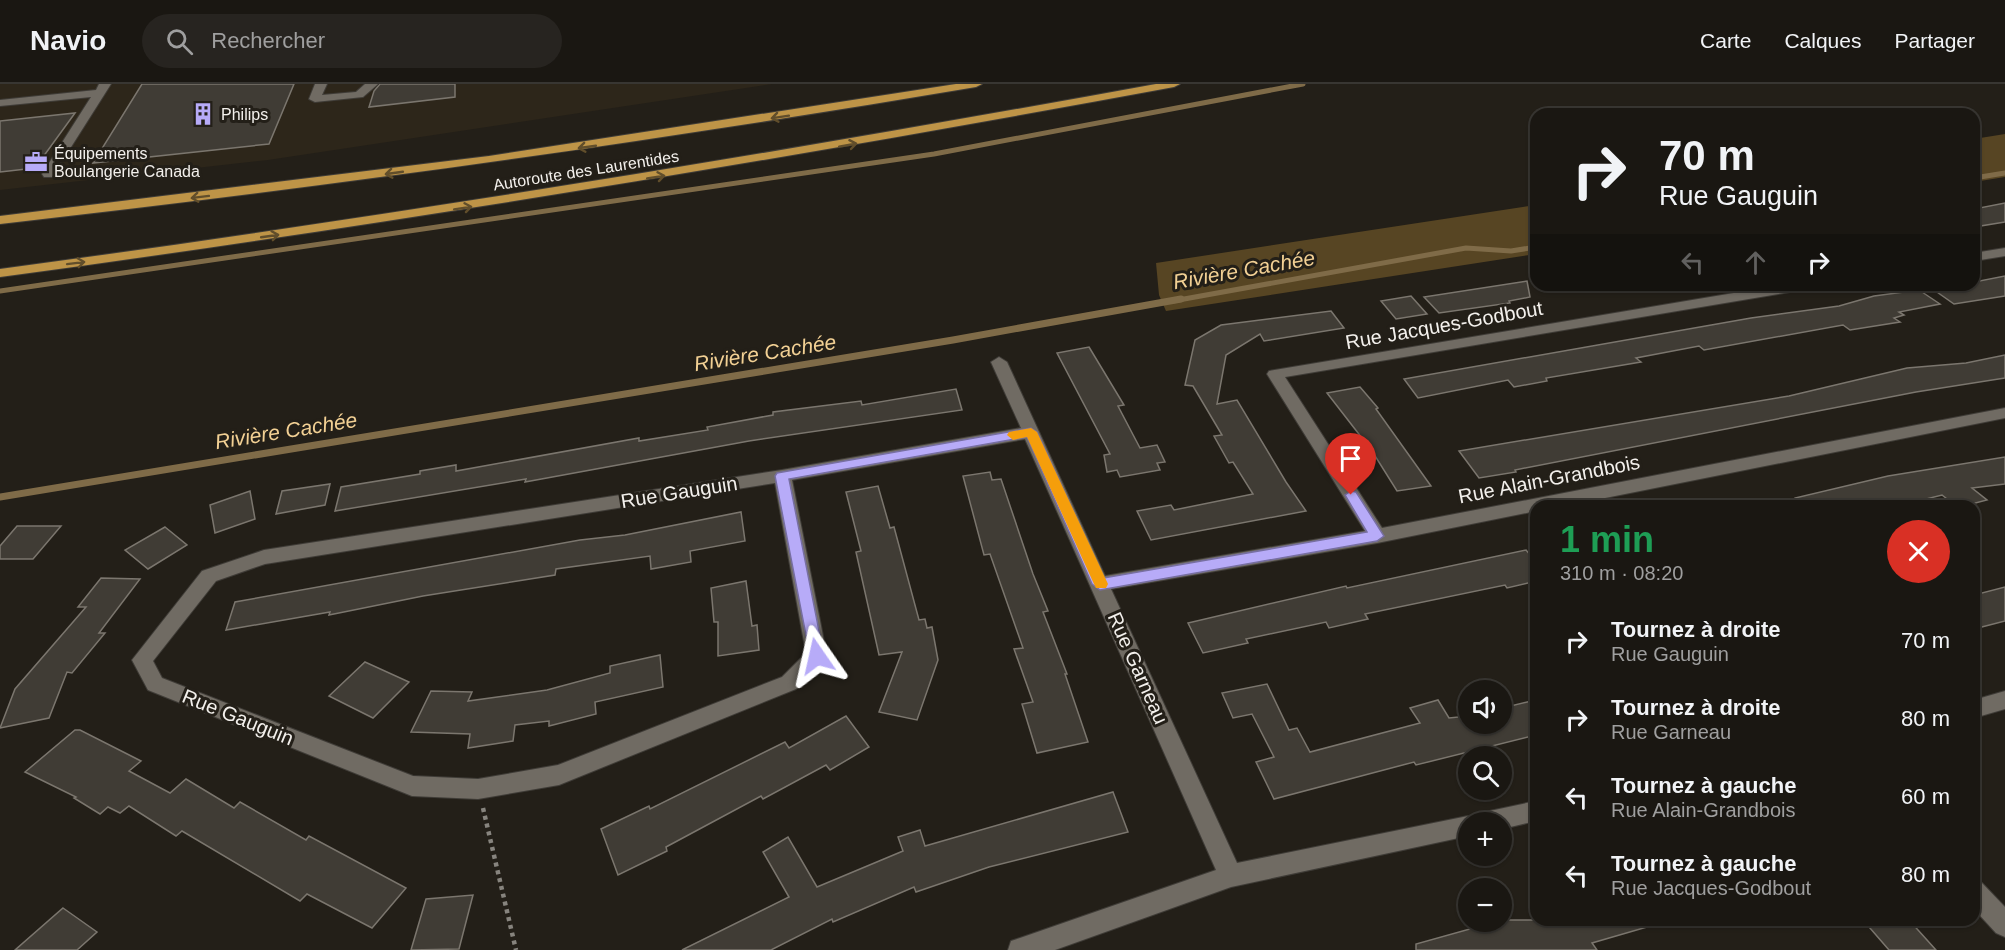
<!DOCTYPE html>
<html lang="fr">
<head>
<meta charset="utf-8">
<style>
  body { margin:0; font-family:Helvetica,sans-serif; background:#272420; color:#f1f3f6; height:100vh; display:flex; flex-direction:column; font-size:22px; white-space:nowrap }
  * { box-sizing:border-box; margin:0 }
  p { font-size:20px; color:#9f9f9f }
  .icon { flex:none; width:33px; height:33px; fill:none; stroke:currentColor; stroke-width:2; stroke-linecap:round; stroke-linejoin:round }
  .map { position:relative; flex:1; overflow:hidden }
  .panel { position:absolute; left:1530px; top:416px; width:450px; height:426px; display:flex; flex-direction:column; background:#1a1712; border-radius:18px; box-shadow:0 2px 4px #0004,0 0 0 2px #383632 }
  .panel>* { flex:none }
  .banner { position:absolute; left:1530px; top:24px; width:450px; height:183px; border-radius:18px; box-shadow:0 2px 4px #0004,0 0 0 2px #383632; background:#1a1712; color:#f1f3f6; overflow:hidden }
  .buttons { position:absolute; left:1458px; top:596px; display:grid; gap:12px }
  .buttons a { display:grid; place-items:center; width:54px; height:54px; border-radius:50%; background:#1a1712; box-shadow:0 2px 4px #0004,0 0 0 2px #383632; font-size:30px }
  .pin { position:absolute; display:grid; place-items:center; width:51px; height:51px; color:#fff; margin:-62px -26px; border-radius:50% 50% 50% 0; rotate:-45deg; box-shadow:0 0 6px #0007 }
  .pin .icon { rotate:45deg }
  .me { position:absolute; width:66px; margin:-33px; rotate:349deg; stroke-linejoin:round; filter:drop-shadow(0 0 4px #0008) }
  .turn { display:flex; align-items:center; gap:21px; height:126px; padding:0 30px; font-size:27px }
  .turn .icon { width:78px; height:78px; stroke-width:2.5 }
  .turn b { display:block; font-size:42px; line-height:51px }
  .lanes { display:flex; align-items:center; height:57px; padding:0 30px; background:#0003; justify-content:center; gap:30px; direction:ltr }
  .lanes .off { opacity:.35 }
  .round { display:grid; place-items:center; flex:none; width:63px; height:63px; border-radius:32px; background:#272420 }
  .headline { display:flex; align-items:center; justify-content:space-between; height:102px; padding:0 30px }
  h1 { font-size:36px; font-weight:600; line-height:45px; color:#1e9e55 }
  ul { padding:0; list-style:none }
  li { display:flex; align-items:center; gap:18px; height:78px; padding:0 30px }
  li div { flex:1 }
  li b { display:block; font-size:22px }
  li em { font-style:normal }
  header { display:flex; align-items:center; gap:36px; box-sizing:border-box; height:84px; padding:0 30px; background:#1a1712; border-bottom:2px solid #383632 }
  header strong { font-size:28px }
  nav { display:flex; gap:33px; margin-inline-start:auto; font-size:21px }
  .search { width:420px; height:54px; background:#272420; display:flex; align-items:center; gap:15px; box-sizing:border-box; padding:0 21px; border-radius:33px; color:#9f9f9f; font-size:22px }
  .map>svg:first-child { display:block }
  .built { fill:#2d261a }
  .forest { fill:#574523 }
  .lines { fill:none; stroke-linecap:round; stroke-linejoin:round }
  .stream-far1 { stroke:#7f6b48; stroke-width:5 }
  .stream { stroke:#7f6b48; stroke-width:7 }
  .building { fill:#403c35; stroke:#7b766e; stroke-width:1.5 }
  .minor-casing { stroke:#3f3c37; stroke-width:2 }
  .highway-casing { stroke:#3f3c37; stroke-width:2 }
  .path { stroke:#87847e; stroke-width:4.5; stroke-dasharray:4 4; stroke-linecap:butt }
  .minor { fill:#706b63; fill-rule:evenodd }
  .highway { fill:#be9447; fill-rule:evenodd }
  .oneway { stroke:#614e2b }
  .route { fill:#b7abf8; stroke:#776fa1; stroke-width:1.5 }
  .slow { fill:#f59e0b }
  .labels { text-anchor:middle; stroke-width:6; stroke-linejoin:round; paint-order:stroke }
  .far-poi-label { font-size:16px; fill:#f3f0ec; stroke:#231f18; text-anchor:start }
  .far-street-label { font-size:16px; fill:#f3f0ec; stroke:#231f18 }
  .street-label { font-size:20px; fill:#f3f0ec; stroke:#231f18 }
  .water-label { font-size:21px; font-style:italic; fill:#f2d094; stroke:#231f18 }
</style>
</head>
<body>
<header>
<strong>Navio</strong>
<div class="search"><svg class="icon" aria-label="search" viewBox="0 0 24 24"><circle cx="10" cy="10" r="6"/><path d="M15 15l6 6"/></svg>Rechercher</div>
<nav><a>Carte</a><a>Calques</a><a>Partager</a></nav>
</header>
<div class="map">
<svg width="2005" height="866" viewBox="0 0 2005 866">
  <rect width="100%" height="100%" fill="#231f18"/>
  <polygon class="built" points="0,0 772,0 268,76 0,106"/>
  <g class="forest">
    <polygon points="2005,50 2005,93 1974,98 1974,55"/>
    <polygon points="1536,121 1536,170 1166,227 1159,211 1156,179"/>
  </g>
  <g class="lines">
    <g class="stream-far1">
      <polyline points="1974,94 2005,89"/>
      <polyline points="0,207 934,70 1303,0"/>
      <polyline points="1173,217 1466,164 1511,167 1536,163"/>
    </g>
    <polyline class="stream" points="0,413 953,256 1181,215"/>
  </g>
  <g class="building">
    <polygon points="142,0 294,0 269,60 93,79"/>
    <polygon points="380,0 455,0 455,13 369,23 374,7"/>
    <polygon points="75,29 35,84 0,88 0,37"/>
    <polygon points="2005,119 2005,138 1974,143 1974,125"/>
    <polygon points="2005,192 2005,212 1954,220 1927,201 1974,201 1974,198"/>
    <polygon points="1527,197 1530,213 1509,217 1510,219 1439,229 1424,213"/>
    <polygon points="1919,206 1940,220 1899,228 1904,231 1894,234 1900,238 1850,246 1843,241 1704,266 1699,262 1636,274 1641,278 1546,294 1547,297 1514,303 1508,296 1418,314 1404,295 1751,234 1839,222 1874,212"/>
    <polygon points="1411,212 1427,230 1396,235 1381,217"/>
    <polygon points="1331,227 1344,244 1264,257 1260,250 1226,271 1217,320 1237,316 1286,398 1306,427 1151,456 1137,427 1171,421 1174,426 1253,410 1233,378 1229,379 1214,352 1222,351 1193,302 1185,301 1195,256 1221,241"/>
    <polygon points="1089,263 1124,321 1118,322 1140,364 1157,361 1165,378 1157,379 1160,386 1120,393 1117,386 1107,388 1104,371 1110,370 1057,269"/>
    <polygon points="2005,271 2005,294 1916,308 1515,386 1516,388 1479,394 1459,367 1789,312 1907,284 1966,279"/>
    <polygon points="1360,303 1378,324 1376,325 1431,402 1397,407 1372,367 1327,309"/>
    <polygon points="956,305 962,326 749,357 525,398 526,395 335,427 341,403 420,390 420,387 456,381 456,387 639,354 639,357 708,346 707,343 773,331 773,328 861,317 862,321"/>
    <polygon points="2005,373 2005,400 1972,404 1987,416 1964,422 1956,422 1942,411 1898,422 1796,422 1795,414 1888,392"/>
    <polygon points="990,388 992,396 1001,395 1033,490 1048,527 1043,528 1067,590 1065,590 1088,658 1037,669 1022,620 1033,618 1014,565 1023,564 990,470 984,471 963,392"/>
    <polygon points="330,400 325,421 276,430 282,407"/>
    <polygon points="878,402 890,444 894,443 919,536 925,535 927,544 932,543 938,576 917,636 879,628 902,568 879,571 856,468 861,467 846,408"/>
    <polygon points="250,407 255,435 215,449 210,421"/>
    <polygon points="741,428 745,457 690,467 691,478 651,485 650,472 556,485 555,491 423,512 329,531 330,528 226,546 235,518 580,456 625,451"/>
    <polygon points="17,442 61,442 33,475 0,475 0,462"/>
    <polygon points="165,443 187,461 148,485 125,466"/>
    <polygon points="1526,466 1536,478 1536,497 1507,504 1505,501 1365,530 1368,535 1329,544 1326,538 1246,555 1248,559 1203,569 1188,539 1346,502 1347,504"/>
    <polygon points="101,494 140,495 99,549 105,549 72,589 67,588 49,634 0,644 15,605 86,523 78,523"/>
    <polygon points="746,497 752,542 757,541 759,566 718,572 718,538 714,538 711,504"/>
    <polygon points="2005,503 2005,537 1974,545 1974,511"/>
    <polygon points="660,571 663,603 595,618 596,630 549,642 549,637 515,641 513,657 468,664 470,650 411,648 431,607 472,608 468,617 547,606 610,589 610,582"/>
    <polygon points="365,578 409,598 373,634 329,612"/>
    <polygon points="1267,600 1289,646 1297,644 1310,668 1420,639 1410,624 1438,616 1449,634 1468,632 1468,639 1502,639 1502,624 1536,616 1536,651 1416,681 1414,678 1274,715 1256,678 1274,673 1252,630 1233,634 1222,609"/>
    <polygon points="846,632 869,663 830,686 826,681 763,715 761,712 666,763 667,767 618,791 601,745 649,722 650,725 785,658 789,664"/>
    <polygon points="75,646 80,646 141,677 129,687 170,709 186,695 234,724 240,718 306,756 309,752 406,804 372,844 307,810 300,817 182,747 176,752 129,722 120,729 108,723 100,730 74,714 76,713 25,688"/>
    <polygon points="1113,708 1128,748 989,783 916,808 914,803 833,838 832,835 771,866 682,866 789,813 763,768 788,753 817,803 903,767 898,753 920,746 925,762"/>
    <polygon points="473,811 459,865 411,866 426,815"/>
    <polygon points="63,824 97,848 77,866 15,866"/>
    <polygon points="1502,836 1653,836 1654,841 1592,859 1597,866 1416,866 1416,860"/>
    <polygon points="1863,836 1909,836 1936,866 1889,866"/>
  </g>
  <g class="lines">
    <g class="minor-casing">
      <g id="minor">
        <polygon points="99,0 111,0 52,93 44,93 42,90 91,13 0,22 0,16 96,6"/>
        <polygon points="315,0 327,0 322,11 356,8 365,0 378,0 363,13 315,18 309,15"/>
        <polygon points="2005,164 2005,172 1974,177 1974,169"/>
        <path d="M1782,201H1815L1808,205L1285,293L1382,444L2005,324V334L1565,422H1536V427L1377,459L1111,505L1237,779L1468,732L1475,734L1485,728L1536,717V737L1502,745V738H1468V752L1231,803L1055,866H1008L1011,857L1020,854L1216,786L1025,355L792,396L827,572L824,578L796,605L559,701L478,715L412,712L148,606L132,576L202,487L264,466L782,386L1021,344L991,278L999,273L1007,278L1105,492L1365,447L1267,290L1269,287ZM775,399L806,569L782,593L558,681L478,695L413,692L162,594L153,577L216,497L265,480Z"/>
        <polygon points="2005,607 2005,625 1974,634 1974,616"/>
        <polygon points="1974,796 1982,799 2005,823 2005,853 1996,849 1974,825"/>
      </g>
    </g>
    <g class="highway-casing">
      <g id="highway">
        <path d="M956,0H982L976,3C652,58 327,103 0,140V132L489,72Z"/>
        <path d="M1156,0H1180L1174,3C784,75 393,140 0,193V185C387,133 772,70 1156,0Z"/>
      </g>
    </g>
    <polyline class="path" points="483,724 516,866"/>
    <use href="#minor" class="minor"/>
    <use href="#highway" class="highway"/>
  </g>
  <defs><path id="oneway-shaft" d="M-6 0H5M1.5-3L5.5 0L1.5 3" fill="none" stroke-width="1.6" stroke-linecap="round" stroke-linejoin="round" transform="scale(1.5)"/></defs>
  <g class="oneway">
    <use href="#oneway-shaft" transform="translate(780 33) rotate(171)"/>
    <use href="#oneway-shaft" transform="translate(848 61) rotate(-10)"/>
    <use href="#oneway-shaft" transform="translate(587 63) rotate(172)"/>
    <use href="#oneway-shaft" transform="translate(394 89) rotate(172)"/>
    <use href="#oneway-shaft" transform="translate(656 93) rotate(-9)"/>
    <use href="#oneway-shaft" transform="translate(200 113) rotate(173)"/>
    <use href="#oneway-shaft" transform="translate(463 124) rotate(-9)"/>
    <use href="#oneway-shaft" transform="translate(270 152) rotate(-8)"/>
    <use href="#oneway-shaft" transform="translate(76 179) rotate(-7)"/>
  </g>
  <polygon class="route" points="1031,344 1037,348 1104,494 1367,448 1345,411 1351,407 1356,408 1384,452 1377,457 1100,506 1092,500 1027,353 789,395 824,572 822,577 811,577 775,392 777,389"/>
  <polygon class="slow" points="1031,344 1037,348 1108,500 1106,504 1096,504 1094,500 1027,353 1013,356 1007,351 1009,348"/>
  <defs>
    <g id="building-bare" transform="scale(1.8)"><path d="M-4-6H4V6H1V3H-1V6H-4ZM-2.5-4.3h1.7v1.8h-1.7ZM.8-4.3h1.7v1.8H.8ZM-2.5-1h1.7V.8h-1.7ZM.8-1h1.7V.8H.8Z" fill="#b7abf8" stroke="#231f18" stroke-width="2.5" paint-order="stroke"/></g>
    <g id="office-bare" transform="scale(1.8)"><path d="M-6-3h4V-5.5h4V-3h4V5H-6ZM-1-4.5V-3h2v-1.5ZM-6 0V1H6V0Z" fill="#b7abf8" stroke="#231f18" stroke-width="2.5" paint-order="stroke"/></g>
  </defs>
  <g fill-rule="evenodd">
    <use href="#building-bare" x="203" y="30"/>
    <use href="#office-bare" x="36" y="78"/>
  </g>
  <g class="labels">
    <g class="far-poi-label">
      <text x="221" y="36">Philips</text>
      <text x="54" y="75">Équipements<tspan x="54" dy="18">Boulangerie Canada</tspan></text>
    </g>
    <g class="far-street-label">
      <text transform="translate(586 86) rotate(-9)" y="6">Autoroute des Laurentides</text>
    </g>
    <g class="street-label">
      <text transform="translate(1444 241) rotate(-10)" y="7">Rue Jacques-Godbout</text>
      <text transform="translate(1549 395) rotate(-11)" y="7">Rue Alain-Grandbois</text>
      <text transform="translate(679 408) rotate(-9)" y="7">Rue Gauguin</text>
      <text transform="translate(1138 584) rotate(66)" y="7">Rue Garneau</text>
      <text transform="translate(238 633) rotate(22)" y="7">Rue Gauguin</text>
    </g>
    <g class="water-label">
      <text transform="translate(1244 186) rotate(-10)" y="7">Rivière Cachée</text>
      <text transform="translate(765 269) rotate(-9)" y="7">Rivière Cachée</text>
      <text transform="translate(286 347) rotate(-9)" y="7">Rivière Cachée</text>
    </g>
  </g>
</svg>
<div class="buttons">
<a><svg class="icon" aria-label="sound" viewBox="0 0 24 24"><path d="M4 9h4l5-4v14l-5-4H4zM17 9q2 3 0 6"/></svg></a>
<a><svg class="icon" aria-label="search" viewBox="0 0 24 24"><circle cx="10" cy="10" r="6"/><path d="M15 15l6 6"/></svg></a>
<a>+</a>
<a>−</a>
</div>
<div class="pin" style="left:1351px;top:411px;background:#d93025"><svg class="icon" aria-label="arrive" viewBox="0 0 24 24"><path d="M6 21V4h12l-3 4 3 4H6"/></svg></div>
<svg class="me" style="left:817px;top:572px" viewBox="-20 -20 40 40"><path d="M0-17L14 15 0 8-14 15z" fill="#b7abf8" stroke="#fff" stroke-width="4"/></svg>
<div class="banner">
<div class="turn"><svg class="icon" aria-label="right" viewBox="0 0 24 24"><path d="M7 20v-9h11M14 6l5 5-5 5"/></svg><div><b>70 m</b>Rue Gauguin</div></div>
<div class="lanes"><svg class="icon off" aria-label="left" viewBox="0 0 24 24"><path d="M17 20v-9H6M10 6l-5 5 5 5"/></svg><svg class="icon off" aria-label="ahead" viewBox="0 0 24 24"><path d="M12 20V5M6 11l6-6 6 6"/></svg><svg class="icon" aria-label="right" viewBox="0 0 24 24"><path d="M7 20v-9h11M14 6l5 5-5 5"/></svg></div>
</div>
<section class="panel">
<div class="headline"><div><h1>1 min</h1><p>310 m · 08:20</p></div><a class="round" style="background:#d93025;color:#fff"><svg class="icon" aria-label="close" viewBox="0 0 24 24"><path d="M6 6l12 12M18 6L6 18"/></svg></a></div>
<ul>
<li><svg class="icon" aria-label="right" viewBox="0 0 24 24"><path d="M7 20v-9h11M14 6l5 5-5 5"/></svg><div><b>Tournez à droite</b><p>Rue Gauguin</p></div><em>70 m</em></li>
<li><svg class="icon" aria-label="right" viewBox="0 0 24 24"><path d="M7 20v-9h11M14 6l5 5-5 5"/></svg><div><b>Tournez à droite</b><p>Rue Garneau</p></div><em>80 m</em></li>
<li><svg class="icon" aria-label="left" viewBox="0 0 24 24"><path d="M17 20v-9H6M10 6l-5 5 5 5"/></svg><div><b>Tournez à gauche</b><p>Rue Alain-Grandbois</p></div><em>60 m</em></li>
<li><svg class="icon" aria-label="left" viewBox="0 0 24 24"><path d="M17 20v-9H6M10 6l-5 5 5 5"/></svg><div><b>Tournez à gauche</b><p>Rue Jacques-Godbout</p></div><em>80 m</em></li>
</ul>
</section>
</div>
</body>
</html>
